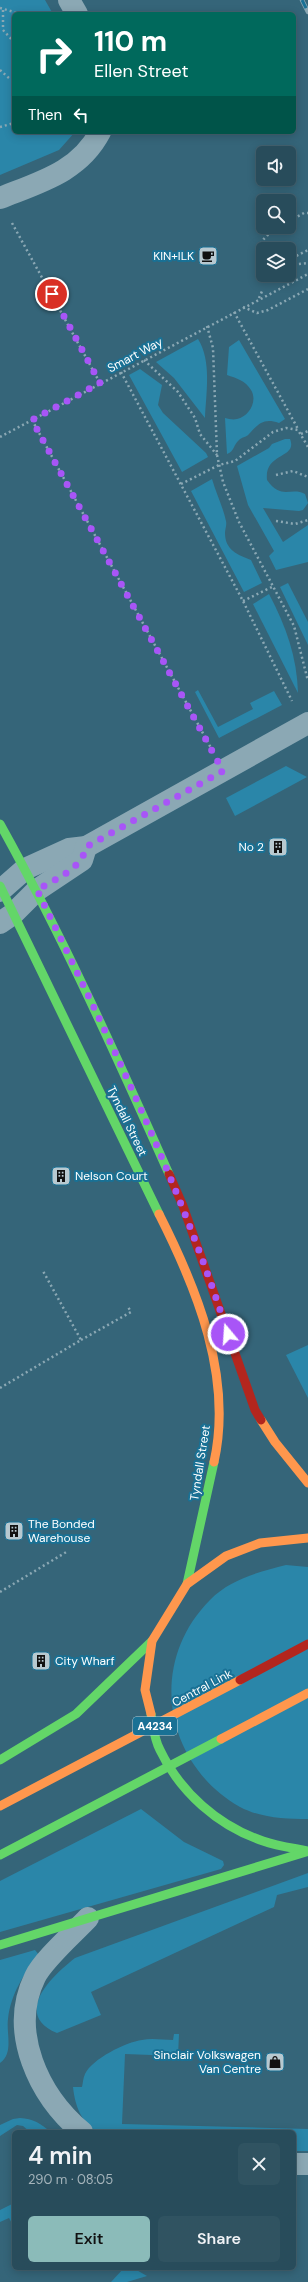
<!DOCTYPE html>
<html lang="en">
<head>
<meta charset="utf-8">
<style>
  body { margin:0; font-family:"DM Sans",sans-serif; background:#305361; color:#f1f3f6; height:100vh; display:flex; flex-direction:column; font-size:15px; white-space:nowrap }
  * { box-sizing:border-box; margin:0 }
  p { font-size:13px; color:#a5b4bb }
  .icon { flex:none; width:22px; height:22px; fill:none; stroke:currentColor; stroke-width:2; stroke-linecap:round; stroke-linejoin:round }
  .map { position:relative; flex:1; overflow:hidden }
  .drawer { position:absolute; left:12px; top:2130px; width:284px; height:140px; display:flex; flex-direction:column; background:#284c5b; border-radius:6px; box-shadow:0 2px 10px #0003,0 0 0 1px #446371 }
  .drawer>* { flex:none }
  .guide { position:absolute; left:12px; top:12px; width:284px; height:122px; border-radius:6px; box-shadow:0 2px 10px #0003,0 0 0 1px #446371; background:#00695c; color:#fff; overflow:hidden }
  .controls { position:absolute; left:256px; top:146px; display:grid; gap:8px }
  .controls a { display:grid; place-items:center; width:40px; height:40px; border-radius:6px; background:#284c5b; box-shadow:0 2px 10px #0003,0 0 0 1px #446371; font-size:20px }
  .pin { position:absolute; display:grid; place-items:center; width:34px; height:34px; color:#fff; margin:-17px; border:2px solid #fff; border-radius:50%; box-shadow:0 1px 4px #0007 }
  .me { position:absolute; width:44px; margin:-22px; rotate:342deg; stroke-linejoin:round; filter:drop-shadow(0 0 3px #0008) }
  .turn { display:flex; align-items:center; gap:14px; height:84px; padding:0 16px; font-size:18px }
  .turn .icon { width:52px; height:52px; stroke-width:2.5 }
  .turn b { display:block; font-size:28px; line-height:34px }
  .then { display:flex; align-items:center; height:38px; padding:0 16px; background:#0003; gap:8px; font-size:15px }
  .round { display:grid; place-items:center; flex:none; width:42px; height:42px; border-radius:6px; background:#305361 }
  .headline { display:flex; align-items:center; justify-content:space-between; height:68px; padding:0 16px }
  h1 { font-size:24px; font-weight:600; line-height:30px }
  .button { display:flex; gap:8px; margin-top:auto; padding:8px 16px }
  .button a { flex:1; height:46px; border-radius:6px; background:#8bbbb9; color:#111; font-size:16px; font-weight:600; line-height:46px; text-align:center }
  .button a+a { background:#305361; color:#f1f3f6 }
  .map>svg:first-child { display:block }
  .green { fill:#2a86a9 }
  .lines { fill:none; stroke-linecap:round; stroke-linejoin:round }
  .path { stroke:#8ba8b4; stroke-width:2.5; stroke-dasharray:2 3; stroke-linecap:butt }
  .street { stroke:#8ba8b4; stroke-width:22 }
  .fast { stroke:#63d668; stroke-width:9 }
  .slow { stroke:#ff974d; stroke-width:9 }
  .jam { stroke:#b3261e; stroke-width:9 }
  .rail-casing { stroke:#8ba7b3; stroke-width:4.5 }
  .rail { stroke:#197195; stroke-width:3; stroke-dasharray:9; stroke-linecap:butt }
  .fast-bridge { stroke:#63d668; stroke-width:9 }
  .slow-bridge { stroke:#ff974d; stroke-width:9 }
  .jam-bridge { stroke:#b3261e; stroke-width:9 }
  .route { stroke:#a855f7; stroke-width:7; stroke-dasharray:0 12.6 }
  .labels { text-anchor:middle; stroke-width:4; stroke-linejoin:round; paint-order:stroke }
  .shield { fill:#197195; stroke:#bad4df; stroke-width:1 }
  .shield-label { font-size:11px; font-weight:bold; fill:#fff }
  .poi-label { font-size:12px; fill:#fff; stroke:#197195; text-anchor:end }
  .street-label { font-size:12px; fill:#fff; stroke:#197195 }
</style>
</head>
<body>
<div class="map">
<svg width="308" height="2282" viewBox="0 0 308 2282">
  <rect width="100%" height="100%" fill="#356579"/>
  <g class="green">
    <polygon points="0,0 45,0 53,14 14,14 14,132 75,132 59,150 0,175"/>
    <path d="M198,339C212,361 206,394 205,418L174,378L156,362Z"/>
    <path d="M239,340L285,419L279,423C264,418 259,423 249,434C247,437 242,437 239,440C233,445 235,451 227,454L225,418C229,419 233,420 237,419C249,417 258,401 251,390C246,381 236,378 227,375L229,347Z"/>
    <polygon points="140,369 162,385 158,405 163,413 206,453 208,457 182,472 129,375"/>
    <path d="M285,439H290C298,459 264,452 267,480C282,501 291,486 305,494L308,503L303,510L299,511L263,508L283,542L308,525V562L276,570L269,556L274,551L248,505L237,466L269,448L272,444Z"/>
    <path d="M212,479C216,493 223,507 226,521C227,525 225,529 225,533C225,550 238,555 251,560L262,583L244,592L191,491Z"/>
    <polygon points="288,583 308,622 308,645 280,587"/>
    <path d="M269,594C286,626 297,657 298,693L253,604Z"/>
    <polygon points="198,690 218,727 253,709 250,703 274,691 282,705 219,738 195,692"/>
    <polygon points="286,766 307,777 235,816 226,798"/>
    <polygon points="308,1345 308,1398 286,1355"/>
    <path d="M286,1565L308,1567V1819C285,1819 261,1818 240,1807C164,1764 147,1663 210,1600C230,1579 259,1572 286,1565Z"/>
    <polygon points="141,1809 184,1842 223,1861 224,1865 221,1869 0,1932 0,1881"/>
    <path d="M308,1873V1887L277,1895L274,1907L91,1992L101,2015L57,2033C12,2014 52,1976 75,1958Z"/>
    <path d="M35,1950L39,1955C24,1974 11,1993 8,2019C6,2033 14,2053 0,2063V1960Z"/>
    <path d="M174,2034H179L178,2056L125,2054L122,2124L308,2129V2151H294V2132H98C81,2122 75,2106 73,2087H82C83,2083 83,2078 85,2074C92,2059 126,2042 142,2040C152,2038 163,2040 173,2040Z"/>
    <path d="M20,2118C33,2119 41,2123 50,2132H30L23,2126L17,2125L0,2136V2125L13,2119Z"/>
    <polygon points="14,2203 14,2227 9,2218 0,2222 0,2210"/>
    <polygon points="124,2268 133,2268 147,2276 127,2282 111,2282"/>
  </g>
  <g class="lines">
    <g class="path">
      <polyline points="0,8 21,14"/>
      <polyline points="3,10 3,30 14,42"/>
      <polyline points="0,70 10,79 14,79"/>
      <polyline points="0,127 14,123"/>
      <polyline points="289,221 304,213 308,213"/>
      <polyline points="12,223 100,383"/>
      <path d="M263,258C253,244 268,234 279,227"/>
      <polyline points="292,258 308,250"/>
      <polyline points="289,265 308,263"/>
      <polyline points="259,298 263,289"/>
      <polyline points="243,307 257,313 268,310 308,289"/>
      <polyline points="234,312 298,429"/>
      <polyline points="207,326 213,348 217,455 223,482 239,522 294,626 308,681"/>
      <polyline points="144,360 178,392 195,418 200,434 217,455"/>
      <polyline points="121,372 243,601 292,701"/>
      <polyline points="32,420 211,748"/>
      <polyline points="301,434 308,431"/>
      <polyline points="0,437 308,274"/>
      <polyline points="276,475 293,471 308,477"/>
      <polyline points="181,484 219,465 235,461 273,432 286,428 298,430 308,447"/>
      <polyline points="276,521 295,524 308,520"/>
      <polyline points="243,601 274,586"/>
      <polyline points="81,1340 131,1312 128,1307"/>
      <polyline points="0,1388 81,1340 43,1271"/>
      <polyline points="0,1592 68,1551"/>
    </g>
    <g class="street">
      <polyline points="69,0 77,14"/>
      <path d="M0,198C40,182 79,172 100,132"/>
      <polyline points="0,891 25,869 69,849 86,847 308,723"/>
      <polyline points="0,923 13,914 37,890 82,860 86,847"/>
      <path d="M82,2132C39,2096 8,2032 35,1977C43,1960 74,1933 88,1918"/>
      <polyline points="294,2164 308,2164"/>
    </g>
    <g class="fast">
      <path d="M0,824C63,937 116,1055 169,1174"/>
      <polyline points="0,886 159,1214"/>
      <polyline points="187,1584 214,1462"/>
      <path d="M151,1714C153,1725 154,1739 160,1750C180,1792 218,1826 263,1841C277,1846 293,1848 308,1851"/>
      <polyline points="0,1760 76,1714 152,1641"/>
      <polyline points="0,1945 306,1852"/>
    </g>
    <g class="slow">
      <path d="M159,1214C197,1289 233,1377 214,1462"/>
      <polyline points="261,1420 275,1442 308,1483"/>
      <polyline points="151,1714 145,1690 152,1641 187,1584 226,1556 260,1543 308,1538"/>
    </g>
    <polyline class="jam" points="169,1174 183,1206 255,1410 261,1420"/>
    <g class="rail-casing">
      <polyline id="rail" points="302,0 308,12"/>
    </g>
    <use href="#rail" class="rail"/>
    <polyline class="fast-bridge" points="0,1855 221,1739"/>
    <g class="slow-bridge">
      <polyline points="221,1739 308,1693"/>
      <polyline points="0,1806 240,1680"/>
    </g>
    <polyline class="jam-bridge" points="240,1680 308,1644"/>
  </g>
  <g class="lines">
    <path class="route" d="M52,294L100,383L32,420L223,771L86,847C82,869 55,879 37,890C108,1035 179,1181 228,1334"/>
  </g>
  <defs>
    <g id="cafe-square" transform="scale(1)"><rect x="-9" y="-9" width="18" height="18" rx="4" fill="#b8c9d0" stroke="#197195"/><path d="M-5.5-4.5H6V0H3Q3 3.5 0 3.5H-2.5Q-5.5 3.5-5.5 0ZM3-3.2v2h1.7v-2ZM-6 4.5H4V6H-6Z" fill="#111"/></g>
    <g id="building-square" transform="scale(1)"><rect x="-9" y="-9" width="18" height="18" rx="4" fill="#b8c9d0" stroke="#197195"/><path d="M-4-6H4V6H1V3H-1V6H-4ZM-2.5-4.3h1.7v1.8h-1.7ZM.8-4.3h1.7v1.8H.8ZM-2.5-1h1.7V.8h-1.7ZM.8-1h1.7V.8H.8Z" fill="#111"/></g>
    <g id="shop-square" transform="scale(1)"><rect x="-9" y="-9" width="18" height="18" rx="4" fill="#b8c9d0" stroke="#197195"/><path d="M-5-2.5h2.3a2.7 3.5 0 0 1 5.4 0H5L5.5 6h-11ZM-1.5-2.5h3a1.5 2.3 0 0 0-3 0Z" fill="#111"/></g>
  </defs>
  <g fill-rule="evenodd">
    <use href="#cafe-square" x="208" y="256"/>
    <use href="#building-square" x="278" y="847"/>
    <use href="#building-square" x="61" y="1176"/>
    <use href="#building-square" x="14" y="1531"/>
    <use href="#building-square" x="41" y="1661"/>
    <use href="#shop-square" x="275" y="2062"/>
  </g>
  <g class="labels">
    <rect class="shield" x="133" y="1717" width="44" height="18" rx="3"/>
    <g class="shield-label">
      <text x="155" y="1730">A4234</text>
    </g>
    <g class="poi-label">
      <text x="194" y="260">KIN+ILK</text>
      <text x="264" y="851">No 2</text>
      <text x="75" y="1180" text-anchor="start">Nelson Court</text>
      <text x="28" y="1528" text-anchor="start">The Bonded<tspan x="28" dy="14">Warehouse</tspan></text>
      <text x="55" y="1665" text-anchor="start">City Wharf</text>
      <text x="261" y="2059">Sinclair Volkswagen<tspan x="261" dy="14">Van Centre</tspan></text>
    </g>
    <g class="street-label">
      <text transform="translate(135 355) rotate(-28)" y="4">Smart Way</text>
      <text transform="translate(127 1121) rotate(64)" y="4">Tyndall Street</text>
      <text transform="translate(200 1463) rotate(-81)" y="4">Tyndall Street</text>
      <text transform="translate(202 1688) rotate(-28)" y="4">Central Link</text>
    </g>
  </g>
</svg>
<div class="controls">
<a><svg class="icon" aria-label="sound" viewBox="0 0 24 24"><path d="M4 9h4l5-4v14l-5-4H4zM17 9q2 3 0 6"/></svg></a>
<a><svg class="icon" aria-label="search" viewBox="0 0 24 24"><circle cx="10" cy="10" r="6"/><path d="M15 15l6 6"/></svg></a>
<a><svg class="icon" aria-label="layers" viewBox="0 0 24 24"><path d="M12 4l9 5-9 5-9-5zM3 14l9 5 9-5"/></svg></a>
</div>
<div class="pin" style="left:52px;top:294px;background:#d93025"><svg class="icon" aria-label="arrive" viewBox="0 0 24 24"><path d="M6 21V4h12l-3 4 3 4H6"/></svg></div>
<svg class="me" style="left:228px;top:1334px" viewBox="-20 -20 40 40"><circle r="17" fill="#a855f7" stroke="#fff" stroke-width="3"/><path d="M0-11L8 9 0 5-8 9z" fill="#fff"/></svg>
<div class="guide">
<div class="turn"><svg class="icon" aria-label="right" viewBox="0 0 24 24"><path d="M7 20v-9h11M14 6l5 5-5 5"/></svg><div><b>110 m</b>Ellen Street</div></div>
<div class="then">Then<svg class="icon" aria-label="left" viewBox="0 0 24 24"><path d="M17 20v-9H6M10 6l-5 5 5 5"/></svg></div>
</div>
<section class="drawer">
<div class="headline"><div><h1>4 min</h1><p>290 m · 08:05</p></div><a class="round"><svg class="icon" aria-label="close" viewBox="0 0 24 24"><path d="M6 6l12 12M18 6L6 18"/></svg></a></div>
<div class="button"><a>Exit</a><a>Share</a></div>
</section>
</div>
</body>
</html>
